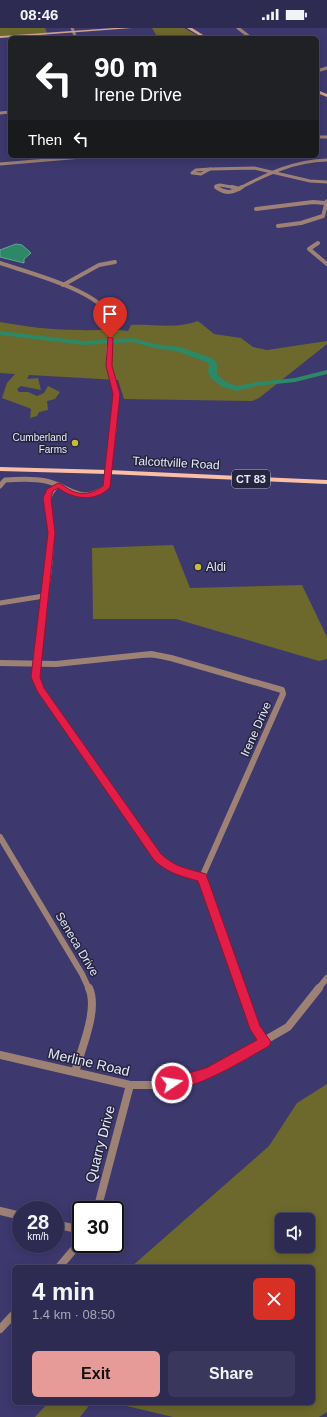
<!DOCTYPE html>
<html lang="en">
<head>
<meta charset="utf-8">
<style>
  body { margin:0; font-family:Helvetica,sans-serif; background:#3a375d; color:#f1f3f6; height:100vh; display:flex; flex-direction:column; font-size:15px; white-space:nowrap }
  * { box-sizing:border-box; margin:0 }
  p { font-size:13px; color:#a7a7b8 }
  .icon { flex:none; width:22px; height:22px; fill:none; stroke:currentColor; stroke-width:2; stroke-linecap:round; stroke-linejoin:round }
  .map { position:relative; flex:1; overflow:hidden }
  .panel { position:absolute; left:12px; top:1237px; width:303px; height:140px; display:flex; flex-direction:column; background:#2e2b53; border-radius:6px; box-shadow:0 2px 10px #0003,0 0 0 1px #49476a }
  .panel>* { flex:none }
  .hud { position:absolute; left:8px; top:8px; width:311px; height:122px; border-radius:6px; box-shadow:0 2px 10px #0003,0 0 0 1px #49476a; background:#202124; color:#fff; overflow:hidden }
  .tools { position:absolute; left:275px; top:1185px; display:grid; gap:8px }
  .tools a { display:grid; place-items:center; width:40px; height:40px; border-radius:6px; background:#2e2b53; box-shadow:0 2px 10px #0003,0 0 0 1px #49476a; font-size:20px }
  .speed { position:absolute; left:12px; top:1173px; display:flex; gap:8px; font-size:20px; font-weight:700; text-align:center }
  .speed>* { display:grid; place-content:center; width:52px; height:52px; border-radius:50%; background:#2e2b53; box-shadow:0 2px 10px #0003,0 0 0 1px #49476a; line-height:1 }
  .speed small { font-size:10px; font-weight:400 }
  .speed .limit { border:2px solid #111; border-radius:6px; background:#fff; color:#111 }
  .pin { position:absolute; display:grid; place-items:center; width:34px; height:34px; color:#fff; margin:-41px -17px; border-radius:50% 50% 50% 0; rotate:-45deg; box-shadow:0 0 4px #0007 }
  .pin .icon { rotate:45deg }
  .me { position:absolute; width:44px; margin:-22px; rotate:78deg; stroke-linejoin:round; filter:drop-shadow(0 0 3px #0008) }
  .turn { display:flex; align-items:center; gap:14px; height:84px; padding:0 20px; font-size:18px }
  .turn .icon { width:52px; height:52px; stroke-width:2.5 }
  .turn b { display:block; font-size:28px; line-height:34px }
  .then { display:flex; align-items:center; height:38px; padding:0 20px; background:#0003; gap:8px; font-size:15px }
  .round { display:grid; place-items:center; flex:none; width:42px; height:42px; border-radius:6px; background:#3a375d }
  .summary { display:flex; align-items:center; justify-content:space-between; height:68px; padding:0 20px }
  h1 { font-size:24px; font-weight:700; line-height:30px }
  .action { display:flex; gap:8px; margin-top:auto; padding:8px 20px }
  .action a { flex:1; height:46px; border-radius:6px; background:#e69b98; color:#111; font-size:16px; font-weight:700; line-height:46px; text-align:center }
  .action a+a { background:#3a375d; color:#f1f3f6 }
  .status { display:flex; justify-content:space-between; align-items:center; height:28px; padding:0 20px; background:#2e2b53; direction:ltr }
  .status svg { height:11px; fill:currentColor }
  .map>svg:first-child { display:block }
  .green { fill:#6d682b; fill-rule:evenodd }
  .water { fill:#2c8866; stroke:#64a593 }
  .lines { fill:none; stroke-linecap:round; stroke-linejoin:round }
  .river { fill:#2c8866; fill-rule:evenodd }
  .minor-far4 { stroke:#9e8175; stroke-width:3 }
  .minor-far3 { stroke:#9e8175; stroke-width:4 }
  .minor-far2 { stroke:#9e8175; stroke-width:5 }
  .minor-far1 { stroke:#9e8175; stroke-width:6 }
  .minor { stroke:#9e8175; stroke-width:8 }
  .secondary { fill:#d2a491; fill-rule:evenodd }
  .primary { fill:#fabfa5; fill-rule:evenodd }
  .route { fill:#e11d48; stroke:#92132f }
  .poi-dot { fill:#c6bc3c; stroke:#26253e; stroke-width:1.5 }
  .labels { text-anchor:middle; stroke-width:3; stroke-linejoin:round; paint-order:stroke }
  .far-poi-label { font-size:10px; fill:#e7e8fc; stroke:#26253e; text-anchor:end }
  .shield { fill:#26253e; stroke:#adaec3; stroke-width:1 }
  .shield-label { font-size:11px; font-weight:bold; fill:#e7e8fc }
  .street-label { font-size:12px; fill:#e7e8fc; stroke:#26253e }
  .poi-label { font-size:12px; fill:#e7e8fc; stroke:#26253e; text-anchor:start }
  .near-street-label { font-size:14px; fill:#e7e8fc; stroke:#26253e }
</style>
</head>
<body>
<div class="status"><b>08:46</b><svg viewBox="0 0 49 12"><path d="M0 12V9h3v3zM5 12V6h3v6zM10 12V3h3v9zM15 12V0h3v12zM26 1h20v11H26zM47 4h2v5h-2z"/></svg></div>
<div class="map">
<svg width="327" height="1389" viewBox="0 0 327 1389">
  <rect width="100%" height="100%" fill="#3d396f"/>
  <g class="green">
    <polygon points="0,0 45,0 47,5 0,8"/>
    <polygon points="152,0 184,0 200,9 158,10"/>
    <path d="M198,293L214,306L241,310L253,319L267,322L327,313V316L259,370L252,373L124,371L118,352L29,347L27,351L38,350L41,362L21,358L17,361L19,364H28L37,368L44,365L48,358L60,364L55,371L47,373L48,382L39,384L37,388L30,390L31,381L29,380L2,370L7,355L15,346L0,345V294C27,299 53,302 81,302C97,303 112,300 128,303L131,297C153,296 177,301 198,293Z"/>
    <polygon points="173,517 190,560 302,557 327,609 327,631 319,633 176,591 93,591 92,520"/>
    <path d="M327,1056V1384L319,1389H173L114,1375H313V1239H131L269,1118L297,1075ZM282,1192H308V1218H282Z"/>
    <polygon points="48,1375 91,1375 80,1389 35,1389"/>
  </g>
  <polygon class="water" points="16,216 22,217 31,225 24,231 24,235 0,229 0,222"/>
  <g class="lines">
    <polygon class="river" points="0,303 84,313 133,310 155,316 180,319 212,330 217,335 217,347 228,355 237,358 257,354 295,350 327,342 327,346 295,354 257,358 237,363 222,359 211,350 208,344 209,336 206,334 176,323 154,320 133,314 84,317 0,307"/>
    <g class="minor-far4">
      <polyline points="72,0 76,10"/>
      <polyline points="238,0 251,10"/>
      <polyline points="317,43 327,40"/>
      <polyline points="0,85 10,84"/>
      <polyline points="317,109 327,109"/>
      <polyline points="0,136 94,128"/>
      <polygon points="210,141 201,146 192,145 196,142"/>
      <polyline points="210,141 254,140 310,153 327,154"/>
      <polyline points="217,160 216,158 220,157 237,160"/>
      <path d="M240,160C269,145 294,133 327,132"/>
    </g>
    <g class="minor-far3">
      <path d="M216,159C226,166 232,165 242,159"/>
      <polyline points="232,159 239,161"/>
      <polyline points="256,181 313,174 325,175"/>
      <polyline points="278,198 301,195 323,188 327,173"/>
      <polyline points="318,215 309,221 327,236"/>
      <path d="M0,235C26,244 97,262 109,287C115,299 108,313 108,326C108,339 115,352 116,365"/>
      <polyline points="63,257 99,237 115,234"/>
    </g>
    <g class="minor-far2">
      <path d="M0,458L5,452C18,451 32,450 46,453C72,459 78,477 106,459L114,402L116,364"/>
      <polyline points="0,575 44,568"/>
      <path d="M36,627C41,586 53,543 51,502C50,484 42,470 58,457"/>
      <polyline points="143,627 155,627"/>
    </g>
    <g class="minor-far1">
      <polyline points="37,626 35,649 40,661 158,829 178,842 202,849"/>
      <polyline points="0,635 56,636 151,626 171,630 282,662 283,666 202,849 241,961"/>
      <polyline points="0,809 82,946 89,961"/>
      <polyline points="318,961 327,950"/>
    </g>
    <g class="minor">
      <polyline points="241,960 255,1001 265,1014"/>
      <polyline points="0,1027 130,1057 158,1057 187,1053 210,1044 288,999 319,960"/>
      <path d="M75,1044C81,1021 99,982 89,960"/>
      <polyline points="97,1182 130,1057"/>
      <polyline points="0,1183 21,1188"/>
      <polyline points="55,1196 81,1202"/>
      <polyline points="59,1239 81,1213"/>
      <polyline points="0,1301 14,1286"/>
    </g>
    <g class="secondary">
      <polygon points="114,0 132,0 0,10 0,8"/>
      <polygon points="187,0 192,0 208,10 203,10"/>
      <polygon points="317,62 327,66 327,69 317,65"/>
    </g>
    <polygon class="primary" points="0,439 108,442 327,452 327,456 108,446 0,443"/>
  </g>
  <path class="route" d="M108,309L113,310L112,338L120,366L110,459C96,475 73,471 58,460L53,463L51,470L55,505L40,649L44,660L161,826C176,840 187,840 206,846L260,998L271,1014L269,1018C249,1029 189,1067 168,1059L167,1055L168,1051L206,1040L257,1012L250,1001L198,853C181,848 167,845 154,832L37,663L31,649L48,505L43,470L47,461L58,455C63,456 67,461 72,463C82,468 94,465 103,458L113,366L106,338Z"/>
  <g class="poi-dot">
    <circle cx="75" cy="415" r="4"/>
    <circle cx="198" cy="539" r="4"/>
  </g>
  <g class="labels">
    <g class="far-poi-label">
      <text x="67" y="413">Cumberland<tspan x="67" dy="12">Farms</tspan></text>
    </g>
    <rect class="shield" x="232" y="442" width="38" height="18" rx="3"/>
    <g class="shield-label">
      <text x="251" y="455">CT 83</text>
    </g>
    <g class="street-label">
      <text transform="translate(176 435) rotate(3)" y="4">Talcottville Road</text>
      <text transform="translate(256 701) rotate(-66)" y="4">Irene Drive</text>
      <text transform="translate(77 916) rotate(59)" y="4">Seneca Drive</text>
    </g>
    <g class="poi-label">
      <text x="206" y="543">Aldi</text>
    </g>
    <g class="near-street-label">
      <text transform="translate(89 1034) rotate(13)" y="5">Merline Road</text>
      <text transform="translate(100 1116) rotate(-75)" y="5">Quarry Drive</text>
    </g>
  </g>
</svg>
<div class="tools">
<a><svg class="icon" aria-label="sound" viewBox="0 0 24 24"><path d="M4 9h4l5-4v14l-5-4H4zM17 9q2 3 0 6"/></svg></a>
</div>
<div class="speed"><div>28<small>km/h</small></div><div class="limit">30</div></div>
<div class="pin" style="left:110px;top:310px;background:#d93025"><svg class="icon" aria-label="arrive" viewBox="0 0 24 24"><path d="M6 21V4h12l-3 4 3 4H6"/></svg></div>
<svg class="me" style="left:172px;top:1055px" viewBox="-20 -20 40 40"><circle r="17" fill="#e11d48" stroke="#fff" stroke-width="3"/><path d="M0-11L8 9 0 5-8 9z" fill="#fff"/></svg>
<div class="hud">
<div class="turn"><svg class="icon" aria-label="left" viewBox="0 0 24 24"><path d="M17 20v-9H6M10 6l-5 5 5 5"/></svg><div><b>90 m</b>Irene Drive</div></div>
<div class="then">Then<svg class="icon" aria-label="left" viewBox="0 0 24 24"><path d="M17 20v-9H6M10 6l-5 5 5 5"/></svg></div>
</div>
<section class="panel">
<div class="summary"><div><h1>4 min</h1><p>1.4 km · 08:50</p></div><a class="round" style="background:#d93025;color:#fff"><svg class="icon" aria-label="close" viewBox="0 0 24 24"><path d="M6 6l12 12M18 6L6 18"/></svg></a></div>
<div class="action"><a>Exit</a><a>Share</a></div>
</section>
</div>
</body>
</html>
